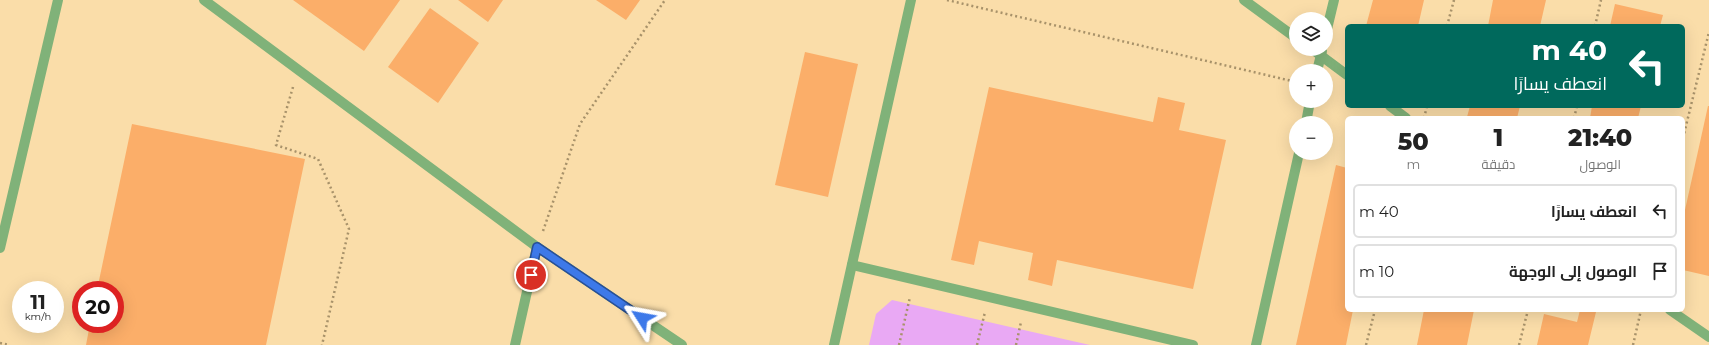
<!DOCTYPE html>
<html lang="ar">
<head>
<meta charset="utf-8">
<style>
  body { margin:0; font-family:Montserrat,Cairo,sans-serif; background:#f2f2f2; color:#222; direction:rtl; height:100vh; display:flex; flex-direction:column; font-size:15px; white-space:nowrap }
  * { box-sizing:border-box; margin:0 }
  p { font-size:13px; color:#767676 }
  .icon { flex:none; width:22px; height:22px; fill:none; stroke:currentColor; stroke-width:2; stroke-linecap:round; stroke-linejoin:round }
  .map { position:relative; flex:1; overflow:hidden; direction:ltr }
  .drawer { position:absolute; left:1345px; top:116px; width:340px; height:196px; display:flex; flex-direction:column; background:#fff; border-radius:6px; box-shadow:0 4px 16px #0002; direction:rtl }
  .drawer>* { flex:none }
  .top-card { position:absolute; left:1345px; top:24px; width:340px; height:84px; border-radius:6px; box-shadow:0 4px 16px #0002; direction:rtl; background:#00695c; color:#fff; overflow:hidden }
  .controls { position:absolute; left:1289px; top:12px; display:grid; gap:8px }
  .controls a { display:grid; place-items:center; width:44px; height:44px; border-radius:50%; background:#fff; box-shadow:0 4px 16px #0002; font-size:20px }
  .speed { position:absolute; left:12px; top:281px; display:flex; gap:8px; font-size:20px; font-weight:700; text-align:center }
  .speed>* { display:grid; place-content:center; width:52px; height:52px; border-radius:50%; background:#fff; box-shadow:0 4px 16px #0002; line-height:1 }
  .speed small { font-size:10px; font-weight:400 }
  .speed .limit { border:6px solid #d22; background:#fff; color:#111 }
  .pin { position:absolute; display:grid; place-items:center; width:34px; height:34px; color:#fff; margin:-17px; border:2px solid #fff; border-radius:50%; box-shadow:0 1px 4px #0007 }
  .me { position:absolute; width:44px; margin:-22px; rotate:304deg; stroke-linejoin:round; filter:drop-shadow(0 0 3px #0008) }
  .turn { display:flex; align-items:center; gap:14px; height:84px; padding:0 12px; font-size:18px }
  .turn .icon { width:52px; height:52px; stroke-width:2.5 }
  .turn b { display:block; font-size:28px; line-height:34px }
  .eta { display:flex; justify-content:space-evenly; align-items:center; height:68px; text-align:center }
  .eta b { font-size:24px; font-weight:800; line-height:28px }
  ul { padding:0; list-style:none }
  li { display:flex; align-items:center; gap:12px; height:54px; margin:0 8px 6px; padding:0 4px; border:2px solid #e0e0e0; border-radius:6px }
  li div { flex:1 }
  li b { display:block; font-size:15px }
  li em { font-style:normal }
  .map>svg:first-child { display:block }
  .green { fill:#e9a9f4 }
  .building { fill:#fbae69 }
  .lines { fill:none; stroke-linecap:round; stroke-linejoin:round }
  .path { stroke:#a8926a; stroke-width:2.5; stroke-dasharray:2 3; stroke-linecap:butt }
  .service { stroke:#80b279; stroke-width:10 }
  .route-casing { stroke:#284f97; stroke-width:10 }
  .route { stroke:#3d79e9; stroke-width:7 }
</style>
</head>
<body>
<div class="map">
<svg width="1709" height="345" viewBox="0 0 1709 345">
  <rect width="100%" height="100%" fill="#fadda9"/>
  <polygon class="green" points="892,300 1090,345 869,345 876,314"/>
  <g class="building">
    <polygon points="293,0 400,0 364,51"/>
    <polygon points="458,0 503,0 488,22"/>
    <polygon points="596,0 640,0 626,20"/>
    <polygon points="1373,0 1424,0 1418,26 1366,26"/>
    <polygon points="1493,0 1546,0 1540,26 1488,26"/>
    <polygon points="1615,4 1663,15 1660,26 1610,26"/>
    <polygon points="430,8 479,43 438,103 388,67"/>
    <polygon points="805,52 858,64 828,197 775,185"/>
    <polygon points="989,87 1153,122 1158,97 1185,103 1179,130 1226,140 1193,289 1057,260 1052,286 1028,280 1033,253 979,241 974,265 951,260"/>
    <polygon points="1470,106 1520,106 1517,118 1469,118 1467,117"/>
    <polygon points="1592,106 1641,106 1638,118 1590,118"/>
    <polygon points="1708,106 1709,106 1709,276 1683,270 1683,219"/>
    <polygon points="132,124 305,159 266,345 86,345 90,324 115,324 115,290 97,290"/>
    <polygon points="1336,165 1347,168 1347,310 1353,310 1346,345 1296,345"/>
    <polygon points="1424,310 1474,310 1467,345 1417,345"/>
    <polygon points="1580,310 1596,312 1588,345 1537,345 1544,314 1577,322"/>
  </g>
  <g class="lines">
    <g class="path">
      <polyline points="947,0 1296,82"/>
      <polyline points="1447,26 1454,0"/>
      <polyline points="1595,26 1601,0"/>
      <polyline points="293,87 276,145 318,159 349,229 322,345"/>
      <polyline points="1424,118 1427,106"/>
      <polyline points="1574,118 1577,106"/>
      <polyline points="1683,138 1709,32"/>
      <polyline points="543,231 580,124 665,0"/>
      <polyline points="0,343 9,345"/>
      <polyline points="899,345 910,297"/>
      <polyline points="977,345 985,312"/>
      <polyline points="1016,345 1021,322"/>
      <polyline points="1366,345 1375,310"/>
      <polyline points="1519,345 1528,310"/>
      <polyline points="1633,345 1641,310"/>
    </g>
    <g class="service">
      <polyline points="204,0 537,247 682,345"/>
      <polyline points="1244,0 1296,38"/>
      <polyline points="1326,33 1334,0"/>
      <polyline points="1312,49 1347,75"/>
      <polyline points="1317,71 1322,51"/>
      <polyline points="1390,106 1406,118"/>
      <polyline points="1306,123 1310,101"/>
      <polyline points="0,248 58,0"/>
      <polyline points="852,265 1193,345"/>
      <polyline points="1670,310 1709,337"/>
      <polyline points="515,345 537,247"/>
      <polyline points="834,345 911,0"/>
      <polyline points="1256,345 1299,153"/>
    </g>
  </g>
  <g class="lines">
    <g class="route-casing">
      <polyline id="route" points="531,275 537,247 642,318"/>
    </g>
    <use href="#route" class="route"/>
  </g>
</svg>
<div class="controls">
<a><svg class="icon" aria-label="layers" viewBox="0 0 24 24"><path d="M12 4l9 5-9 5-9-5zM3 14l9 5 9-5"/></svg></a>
<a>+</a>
<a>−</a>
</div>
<div class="speed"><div>11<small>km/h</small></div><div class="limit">20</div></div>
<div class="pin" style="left:531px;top:275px;background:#d93025"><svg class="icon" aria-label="arrive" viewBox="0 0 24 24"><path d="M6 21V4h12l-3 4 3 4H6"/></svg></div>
<svg class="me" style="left:642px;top:318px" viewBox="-20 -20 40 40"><path d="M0-17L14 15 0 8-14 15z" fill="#3d79e9" stroke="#fff" stroke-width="4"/></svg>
<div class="top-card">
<div class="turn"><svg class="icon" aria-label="left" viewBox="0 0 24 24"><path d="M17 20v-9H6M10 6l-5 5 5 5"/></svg><div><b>40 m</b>انعطف يسارًا</div></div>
</div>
<section class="drawer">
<div class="eta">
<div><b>21:40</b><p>الوصول</p></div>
<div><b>1</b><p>دقيقة</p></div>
<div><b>50</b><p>m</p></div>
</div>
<ul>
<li><svg class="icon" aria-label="left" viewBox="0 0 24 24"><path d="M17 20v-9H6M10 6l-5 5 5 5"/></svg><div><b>انعطف يسارًا</b></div><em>40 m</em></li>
<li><svg class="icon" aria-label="arrive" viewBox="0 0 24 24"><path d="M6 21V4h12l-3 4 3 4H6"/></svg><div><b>الوصول إلى الوجهة</b></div><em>10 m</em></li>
</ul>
</section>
</div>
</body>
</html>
